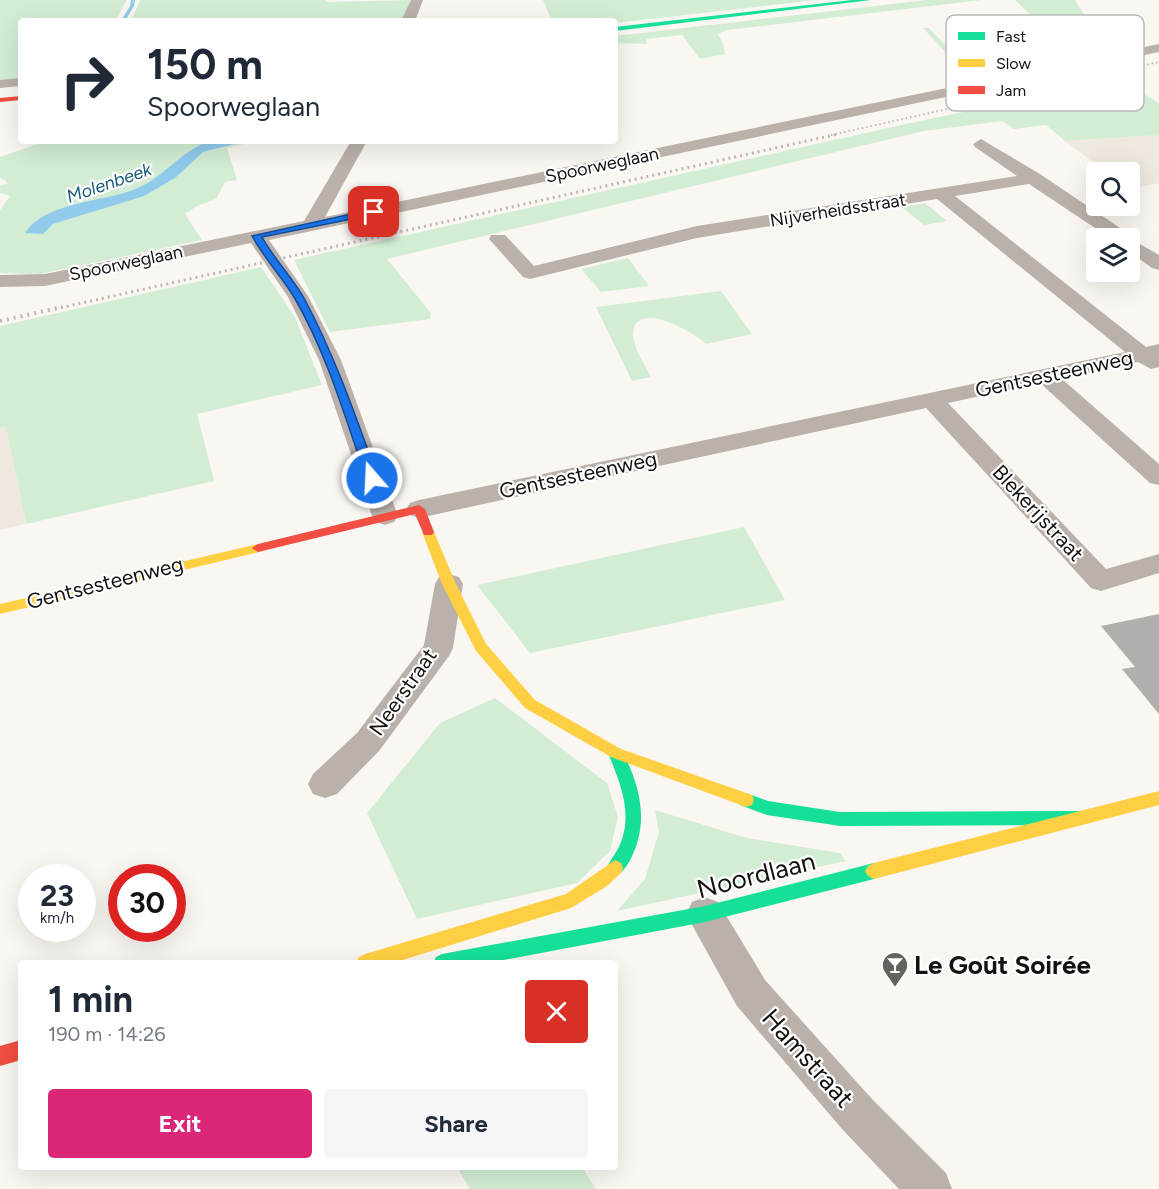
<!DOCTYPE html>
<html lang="en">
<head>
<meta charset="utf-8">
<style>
  body { margin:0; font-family:Figtree,sans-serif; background:#f6f6f7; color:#1f2937; height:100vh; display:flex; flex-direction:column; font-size:22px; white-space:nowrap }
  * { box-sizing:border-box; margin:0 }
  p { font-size:20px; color:#747a83 }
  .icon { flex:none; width:33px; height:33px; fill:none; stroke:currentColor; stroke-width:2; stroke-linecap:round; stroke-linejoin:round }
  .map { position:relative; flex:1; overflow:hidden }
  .drawer { position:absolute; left:18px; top:960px; width:600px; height:210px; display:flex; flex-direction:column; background:#fff; border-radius:6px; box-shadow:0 6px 24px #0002 }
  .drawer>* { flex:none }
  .banner { position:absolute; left:18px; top:18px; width:600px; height:126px; border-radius:6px; box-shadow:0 6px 24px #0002; background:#fff; color:#1f2937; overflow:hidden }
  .controls { position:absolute; left:1086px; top:162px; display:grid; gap:12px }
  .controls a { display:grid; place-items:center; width:54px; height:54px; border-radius:6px; background:#fff; box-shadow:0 6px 24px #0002; font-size:30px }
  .speed { position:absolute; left:18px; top:864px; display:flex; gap:12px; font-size:30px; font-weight:700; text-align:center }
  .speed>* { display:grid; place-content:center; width:78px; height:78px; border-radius:50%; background:#fff; box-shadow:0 6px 24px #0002; line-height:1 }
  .speed small { font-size:15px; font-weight:400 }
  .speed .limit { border:9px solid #d22; background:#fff; color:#111 }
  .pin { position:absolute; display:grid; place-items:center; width:51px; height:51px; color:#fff; margin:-26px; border-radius:12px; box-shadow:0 3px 9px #0006 }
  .me { position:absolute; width:66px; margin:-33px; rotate:341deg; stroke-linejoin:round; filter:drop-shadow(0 0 4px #0008) }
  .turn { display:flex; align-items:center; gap:21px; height:126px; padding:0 30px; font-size:27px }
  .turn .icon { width:78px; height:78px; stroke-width:2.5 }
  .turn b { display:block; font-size:42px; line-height:51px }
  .round { display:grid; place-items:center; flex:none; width:63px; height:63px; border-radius:6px; background:#f6f6f7 }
  .head { display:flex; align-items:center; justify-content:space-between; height:102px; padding:0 30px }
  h1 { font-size:36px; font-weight:700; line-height:45px }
  .primary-button { display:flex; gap:12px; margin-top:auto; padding:12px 30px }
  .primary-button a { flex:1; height:69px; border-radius:6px; background:#db2777; color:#fff; font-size:24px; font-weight:700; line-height:69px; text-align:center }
  .primary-button a+a { background:#f6f6f7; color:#1f2937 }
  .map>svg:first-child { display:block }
  .built { fill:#efe8de }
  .green { fill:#d3edd4 }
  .water { fill:#90cbec }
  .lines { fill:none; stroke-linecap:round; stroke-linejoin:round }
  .stream { fill:#90cbec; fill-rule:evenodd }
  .building { fill:#b1aeac }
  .street { fill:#bab1aa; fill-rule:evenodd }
  .fast { fill:#16e098; fill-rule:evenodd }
  .slow { fill:#ffcf43; fill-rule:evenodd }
  .jam { fill:#f24e42; fill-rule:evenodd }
  .rail-far2 { stroke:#beb7b2; stroke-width:2; stroke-dasharray:1.5 3; stroke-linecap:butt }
  .rail-far1 { stroke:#beb7b2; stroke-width:3; stroke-dasharray:2 4; stroke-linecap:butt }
  .rail { stroke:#beb7b2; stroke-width:4; stroke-dasharray:2 5; stroke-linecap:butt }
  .route { fill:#1a73e8; stroke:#114b97; stroke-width:1.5 }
  .labels { text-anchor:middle; stroke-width:4.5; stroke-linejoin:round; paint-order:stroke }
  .far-street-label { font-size:18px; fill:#14120f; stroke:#fff }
  .far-water-label { font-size:18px; font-style:italic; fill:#195a7b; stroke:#fff }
  .street-label { font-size:21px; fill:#14120f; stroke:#fff }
  .near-street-label { font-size:26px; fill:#14120f; stroke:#fff }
  .near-poi-label { font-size:26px; font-weight:bold; fill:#14120f; stroke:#fff; text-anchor:start }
  .key { fill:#fff; stroke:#b8b8b7; stroke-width:1.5 }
  .key-label { font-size:16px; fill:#14120f }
</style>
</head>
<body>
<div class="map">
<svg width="1159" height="1189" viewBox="0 0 1159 1189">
  <rect width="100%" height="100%" fill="#faf7f3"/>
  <g class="built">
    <polygon points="1159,135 1159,183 1130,189 1130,172 1106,172 1065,141"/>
    <polygon points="6,427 26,524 0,530 0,428"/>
  </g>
  <g class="green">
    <polygon points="0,0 126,0 126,1 115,21 21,21 21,81 0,83"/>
    <polygon points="140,0 325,0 327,2 412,0 402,21 131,21"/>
    <polygon points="543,0 816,0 615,23 615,21 552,21"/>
    <polygon points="927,0 982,0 727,30 718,34 723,44 725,54 700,59 682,35 646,39 647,44 615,43 615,36"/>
    <polygon points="1015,0 1075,0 1109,54 1098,56 1076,20 1036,20"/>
    <polygon points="923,28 929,28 980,81 973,82"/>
    <polygon points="1130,86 1159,103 1159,135 1065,141 1046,125 1014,129 1002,121 924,131 387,259 431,313 430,319 330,332 294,260 915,122 1035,97"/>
    <polygon points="47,141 255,141 227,148 237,180 225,182 216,199 197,206 185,214 202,240 40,274 0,273 0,210 10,196 0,193 0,186 8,183 0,177 0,157"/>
    <polygon points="925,203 947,221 924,225 902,207"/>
    <polygon points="628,258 649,286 601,292 581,269"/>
    <polygon points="261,267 295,317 322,385 197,414 214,481 26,524 6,427 0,428 0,326"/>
    <path d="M721,291L752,334L706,344C695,333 638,299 633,332C632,346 645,365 651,377L632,381L596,307Z"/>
    <polygon points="744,527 785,600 530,653 477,585"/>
    <polygon points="495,698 607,783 618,817 610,851 577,883 417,919 367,813 440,723"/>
    <polygon points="655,810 747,838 840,853 846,861 617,911 645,879 659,832"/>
    <polygon points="457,1167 582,1167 596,1189 470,1189"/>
  </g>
  <path class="water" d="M211,141H246L203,152L175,178L144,196L53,224L43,234L25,233C44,203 99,202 130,191C164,180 178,151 211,141Z"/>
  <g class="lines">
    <polygon class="stream" points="131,0 135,0 134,6 125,21 121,21 130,6"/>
  </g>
  <polygon class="building" points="1159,614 1159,714 1122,669 1135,667 1101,626"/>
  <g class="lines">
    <g class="street">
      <polygon points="411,0 423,0 415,21 401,21"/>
      <polygon points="1159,44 1159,52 269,240 308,296 341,360 398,516 394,522 385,525 376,522 372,516 319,360 288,297 251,243 45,286 0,287 0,275 45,274 304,221 351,141 367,141 325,217"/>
      <polygon points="21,78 21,86 0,88 0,80"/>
      <polygon points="981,139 1040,174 1129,234 1131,239 1159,255 1159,270 1152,268 1130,252 1130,238 1110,238 1029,184 955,196 1146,347 1159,344 1159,367 1151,369 1138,362 1062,379 1159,464 1159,485 1150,483 1040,383 948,403 1106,569 1159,554 1159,573 1101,591 1091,588 926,408 419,518 410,515 406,509 410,503 419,500 1125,352 937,199 697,238 530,279 523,277 489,239 491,235 505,235 534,266 697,226 1017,176 975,147 973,144"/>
      <polygon points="449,574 459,577 463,584 453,648 449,656 379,751 337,794 325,798 313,794 308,784 313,774 357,733 424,645 435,584 439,577"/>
      <polygon points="705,897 718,902 765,980 872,1099 946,1173 952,1189 899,1189 842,1129 737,1006 686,914 692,902"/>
    </g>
    <g class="fast">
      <polygon points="852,0 871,0 615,31 615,27"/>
      <path d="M616,747L621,749C639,782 649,819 633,854C629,863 624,872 615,876L609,873L607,868C611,858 619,850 622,839C632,810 619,780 608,753L611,749Z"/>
      <polygon points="746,793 768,801 840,812 1078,811 1084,813 1086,818 1084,823 1078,825 840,826 767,815 740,805 738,800 740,795"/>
      <polygon points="874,863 880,866 883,871 880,876 874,879 705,922 488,963 433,963 436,957 442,954 705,906"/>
    </g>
    <g class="slow">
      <polygon points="428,528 434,532 456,584 486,644 535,700 621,749 752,795 754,800 752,805 746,807 611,757 525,708 476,651 442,584 422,532"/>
      <polygon points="258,544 263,545 264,548 263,551 0,614 0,604"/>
      <polygon points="1159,791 1159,805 874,879 868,876 865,871 868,866 874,863"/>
      <polygon points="615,860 621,863 623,868 621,873 607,886 571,908 393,963 356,963 359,957 365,954 566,894"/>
    </g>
    <g class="jam">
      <polygon points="21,96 21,100 0,102 0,98"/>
      <polygon points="419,505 425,509 434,532 432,535 424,535 415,514 258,552 252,548 258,544"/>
      <polygon points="21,1040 21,1060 0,1066 0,1046"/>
    </g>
    <polyline class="rail-far2" points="831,135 1159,62"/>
    <polyline class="rail-far1" points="55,309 838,134"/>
    <polyline class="rail" points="0,321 62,307"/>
  </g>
  <path class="route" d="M374,209L377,210V214L262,237C274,259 292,277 304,298C335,356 356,417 378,478L372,482L366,478C345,417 327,354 294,297C281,276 264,258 252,236Z"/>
  <defs>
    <g id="bar-pin" transform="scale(1.35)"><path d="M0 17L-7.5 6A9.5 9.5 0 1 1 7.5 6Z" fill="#64625f" stroke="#fff"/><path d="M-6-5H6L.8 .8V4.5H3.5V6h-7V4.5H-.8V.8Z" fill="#fff"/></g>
  </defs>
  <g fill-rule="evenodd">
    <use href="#bar-pin" x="895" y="965"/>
  </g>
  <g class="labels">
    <g class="far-street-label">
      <text transform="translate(602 165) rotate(-12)" y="6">Spoorweglaan</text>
      <text transform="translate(838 210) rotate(-9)" y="6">Nijverheidsstraat</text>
      <text transform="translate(126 263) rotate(-12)" y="6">Spoorweglaan</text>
    </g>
    <g class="far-water-label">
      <text transform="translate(109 183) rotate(-19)" y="6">Molenbeek</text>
    </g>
    <g class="street-label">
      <text transform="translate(1054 374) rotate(-12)" y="7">Gentsesteenweg</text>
      <text transform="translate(578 475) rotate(-12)" y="7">Gentsesteenweg</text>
      <text transform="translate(1038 513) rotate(47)" y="7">Blekerijstraat</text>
      <text transform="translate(105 583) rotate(-14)" y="7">Gentsesteenweg</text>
      <text transform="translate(403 692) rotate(-55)" y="7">Neerstraat</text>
    </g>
    <g class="near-street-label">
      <text transform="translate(756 875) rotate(-14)" y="9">Noordlaan</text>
      <text transform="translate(808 1058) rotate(48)" y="9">Hamstraat</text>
    </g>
    <g class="near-poi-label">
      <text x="914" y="974">Le Goût Soirée</text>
    </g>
  </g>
  <rect x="946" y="15" width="198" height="96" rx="9" class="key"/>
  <rect x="958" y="32" width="27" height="8" fill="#16e098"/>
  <rect x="958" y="59" width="27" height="8" fill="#ffcf43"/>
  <rect x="958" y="86" width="27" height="8" fill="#f24e42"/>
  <g class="key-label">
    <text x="996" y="42">Fast</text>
    <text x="996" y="69">Slow</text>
    <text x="996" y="96">Jam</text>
  </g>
</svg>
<div class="controls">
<a><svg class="icon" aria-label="search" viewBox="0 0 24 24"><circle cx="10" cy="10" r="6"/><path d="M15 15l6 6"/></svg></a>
<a><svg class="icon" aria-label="layers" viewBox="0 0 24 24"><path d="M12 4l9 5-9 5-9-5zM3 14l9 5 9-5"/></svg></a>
</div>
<div class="speed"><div>23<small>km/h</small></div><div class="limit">30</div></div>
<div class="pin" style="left:374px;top:212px;background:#d93025"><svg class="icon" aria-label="arrive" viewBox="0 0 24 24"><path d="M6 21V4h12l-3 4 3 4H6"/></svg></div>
<svg class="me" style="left:372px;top:478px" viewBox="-20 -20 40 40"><circle r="17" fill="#1a73e8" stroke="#fff" stroke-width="3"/><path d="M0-11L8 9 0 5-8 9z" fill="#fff"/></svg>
<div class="banner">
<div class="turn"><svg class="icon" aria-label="right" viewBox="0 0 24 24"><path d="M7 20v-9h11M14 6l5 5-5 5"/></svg><div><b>150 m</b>Spoorweglaan</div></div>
</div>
<section class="drawer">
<div class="head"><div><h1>1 min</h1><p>190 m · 14:26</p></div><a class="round" style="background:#d93025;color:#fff"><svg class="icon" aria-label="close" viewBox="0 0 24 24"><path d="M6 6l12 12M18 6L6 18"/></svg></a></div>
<div class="primary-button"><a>Exit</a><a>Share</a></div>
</section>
</div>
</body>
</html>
